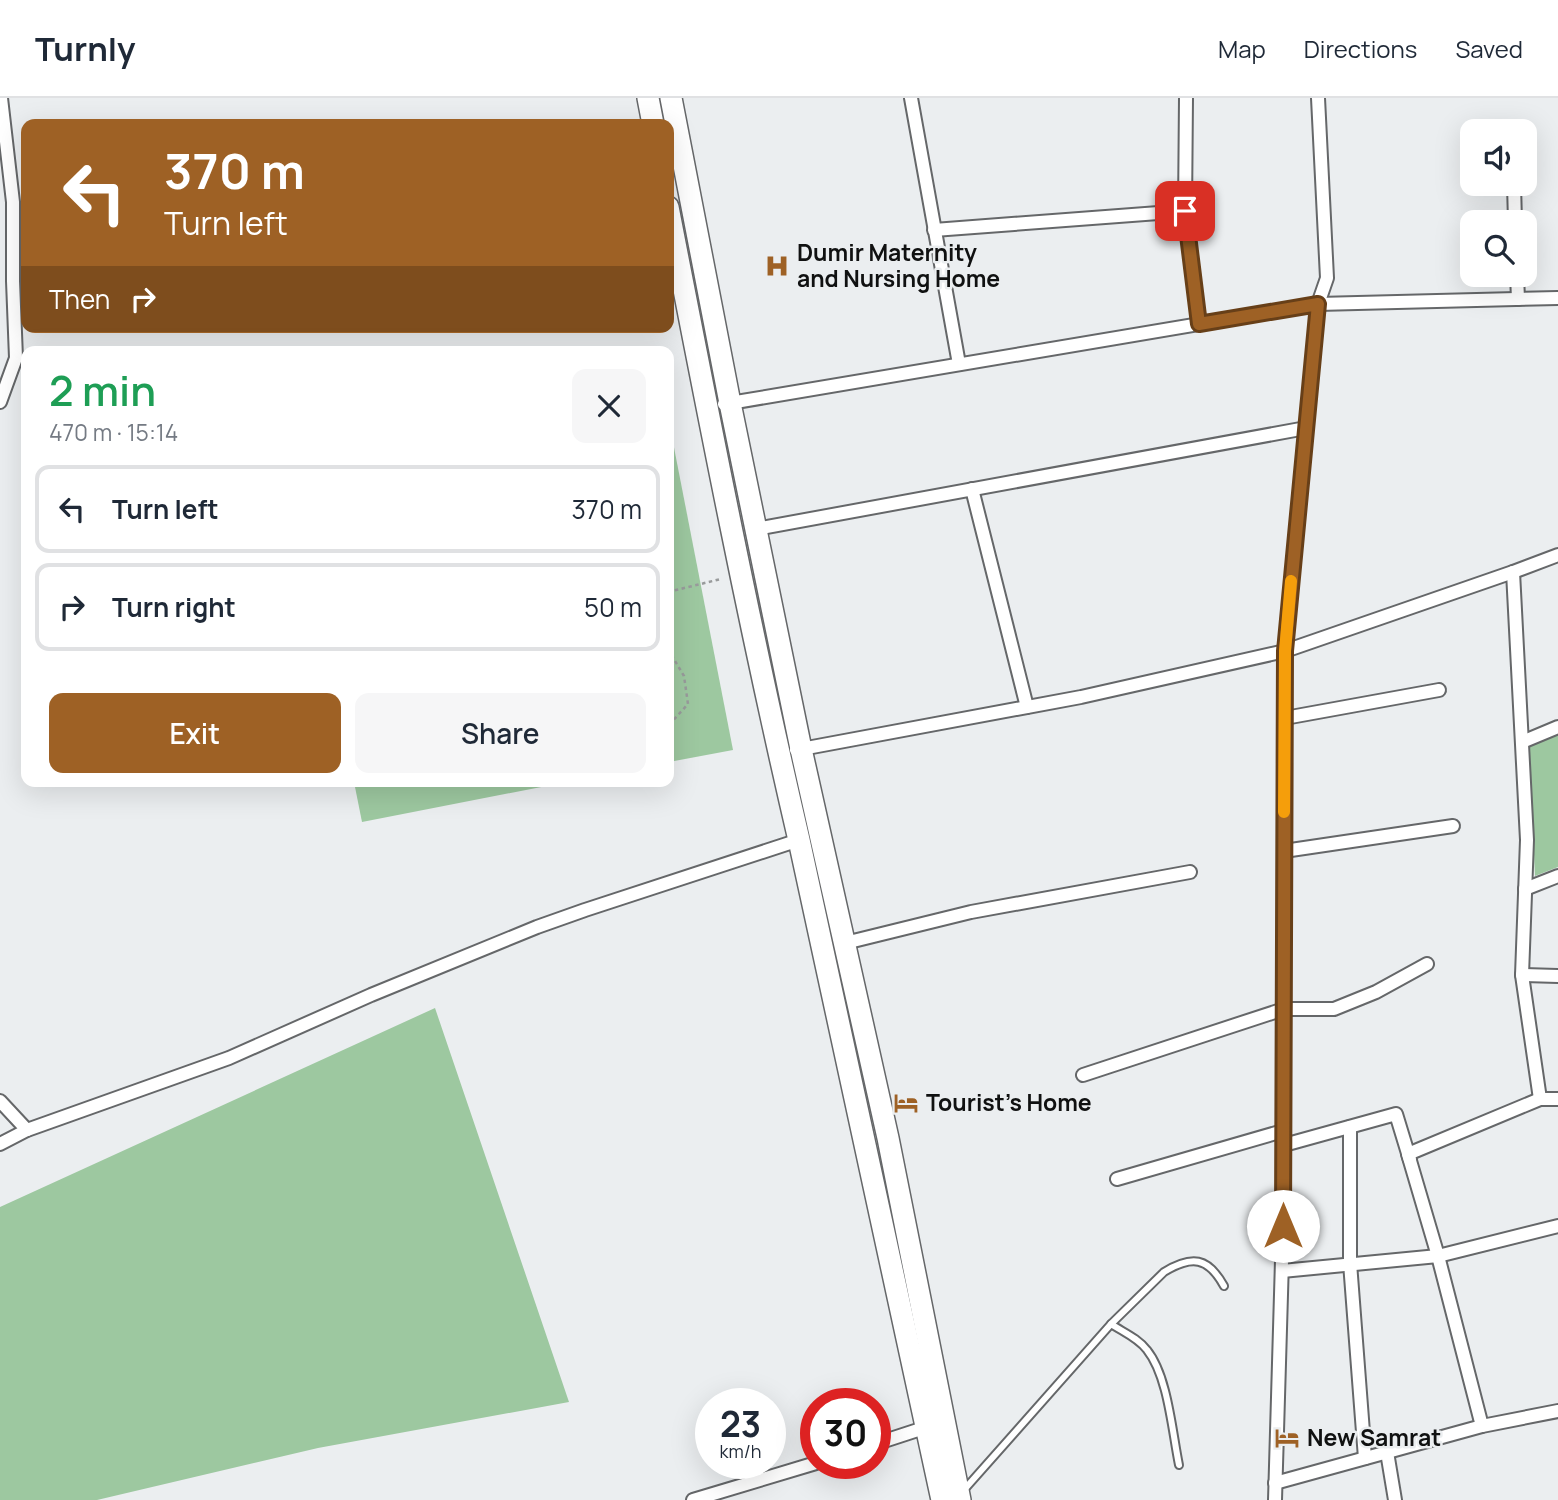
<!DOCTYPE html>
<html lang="en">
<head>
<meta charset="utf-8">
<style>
  body { margin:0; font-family:Manrope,sans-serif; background:#f6f6f7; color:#1f2937; height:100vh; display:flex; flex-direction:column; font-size:26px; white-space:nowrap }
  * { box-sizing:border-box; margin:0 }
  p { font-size:23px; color:#747a83 }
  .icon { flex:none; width:38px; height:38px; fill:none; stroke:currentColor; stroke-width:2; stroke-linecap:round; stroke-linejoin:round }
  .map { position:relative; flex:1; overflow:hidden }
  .side { position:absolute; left:21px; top:248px; width:653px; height:441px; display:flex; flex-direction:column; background:#fff; border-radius:14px; box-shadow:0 7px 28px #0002 }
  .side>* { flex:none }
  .guide { position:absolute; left:21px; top:21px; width:653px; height:214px; border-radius:14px; box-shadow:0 7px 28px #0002; background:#9e6125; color:#fff; overflow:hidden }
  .fabs { position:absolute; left:1460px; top:21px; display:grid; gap:14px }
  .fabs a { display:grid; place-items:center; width:77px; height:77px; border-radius:14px; background:#fff; box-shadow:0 7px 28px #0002; font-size:35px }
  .speed { position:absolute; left:695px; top:1290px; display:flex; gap:14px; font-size:35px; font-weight:700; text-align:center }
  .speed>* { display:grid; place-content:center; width:91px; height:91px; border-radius:50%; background:#fff; box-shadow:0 7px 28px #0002; line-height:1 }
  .speed small { font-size:18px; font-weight:400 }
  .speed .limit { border:10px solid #d22; background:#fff; color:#111 }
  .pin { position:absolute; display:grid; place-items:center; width:60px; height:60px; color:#fff; margin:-30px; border-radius:14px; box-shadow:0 4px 10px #0006 }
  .me { position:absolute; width:77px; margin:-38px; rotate:0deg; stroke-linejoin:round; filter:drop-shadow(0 0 5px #0008) }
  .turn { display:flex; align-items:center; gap:24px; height:147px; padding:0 28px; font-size:32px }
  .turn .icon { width:91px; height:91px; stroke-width:2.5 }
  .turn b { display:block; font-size:49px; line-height:60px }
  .then { display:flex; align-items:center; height:66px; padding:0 28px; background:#0003; gap:14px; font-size:26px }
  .round { display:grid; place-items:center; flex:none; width:74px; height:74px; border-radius:14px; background:#f6f6f7 }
  .summary { display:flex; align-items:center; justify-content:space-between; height:119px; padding:0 28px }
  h1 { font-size:42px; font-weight:600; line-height:52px; color:#1e9e55 }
  .button { display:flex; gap:14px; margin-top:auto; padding:14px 28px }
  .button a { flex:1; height:80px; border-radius:14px; background:#9e6125; color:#fff; font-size:28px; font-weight:600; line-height:80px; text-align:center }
  .button a+a { background:#f6f6f7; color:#1f2937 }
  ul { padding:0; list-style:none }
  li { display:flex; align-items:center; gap:21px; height:88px; margin:0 14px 10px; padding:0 14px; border:4px solid #e0e1e3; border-radius:14px }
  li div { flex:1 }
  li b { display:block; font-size:26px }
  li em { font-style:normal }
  header { display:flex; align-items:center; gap:42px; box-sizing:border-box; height:98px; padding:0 35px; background:#fff; border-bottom:2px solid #e0e1e3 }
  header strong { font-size:33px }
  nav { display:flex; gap:38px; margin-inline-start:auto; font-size:24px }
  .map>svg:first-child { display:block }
  .green { fill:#9dc8a0 }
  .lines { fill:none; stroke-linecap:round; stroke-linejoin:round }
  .service-casing { stroke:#656769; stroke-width:10 }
  .minor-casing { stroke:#656769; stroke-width:16 }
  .primary-casing { stroke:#656769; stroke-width:24 }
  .path { stroke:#999b9c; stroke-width:2.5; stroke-dasharray:3.5 3.5; stroke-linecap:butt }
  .service { stroke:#fff; stroke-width:6 }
  .minor { stroke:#fff; stroke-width:12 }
  .primary { stroke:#fff; stroke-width:21 }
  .route-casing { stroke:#673f18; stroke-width:18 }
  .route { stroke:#9e6125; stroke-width:12 }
  .slow { stroke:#f59e0b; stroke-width:12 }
  .labels { text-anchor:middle; stroke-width:5; stroke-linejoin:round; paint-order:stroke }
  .poi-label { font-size:23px; font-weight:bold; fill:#101111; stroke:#ebeef0; text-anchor:start }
</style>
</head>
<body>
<header>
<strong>Turnly</strong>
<nav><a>Map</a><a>Directions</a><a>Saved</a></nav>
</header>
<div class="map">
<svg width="1558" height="1402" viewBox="0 0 1558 1402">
  <rect width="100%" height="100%" fill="#ebeef0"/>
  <g class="green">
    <polygon points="669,329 670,329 733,652 669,664"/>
    <polygon points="1558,637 1558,769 1535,778 1529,648"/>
    <polygon points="354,684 567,684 362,724"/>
    <polygon points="435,910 569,1304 318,1350 97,1402 0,1402 0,1109"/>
  </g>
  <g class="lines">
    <g class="service-casing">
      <g id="service">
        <path d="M1111,1226C1123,1234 1138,1240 1147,1252C1168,1278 1172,1333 1179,1367"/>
        <path d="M963,1393L1111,1226L1164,1174C1192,1157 1208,1159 1224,1188"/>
      </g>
    </g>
    <g class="minor-casing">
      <g id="minor">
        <polyline points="911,0 959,266"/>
        <polyline points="1186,0 1185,113 1199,226"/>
        <polyline points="1514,86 1515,124"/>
        <polyline points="934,132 1185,113"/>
        <polyline points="1517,177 1518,201"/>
        <polyline points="0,304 16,260 13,183 13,104 1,0"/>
        <polyline points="724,306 1318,206 1558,200"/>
        <polyline points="972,391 1027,609"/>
        <polyline points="756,431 1306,330"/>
        <polyline points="1513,474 1527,742 1522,877 1540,1001"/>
        <polyline points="1285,620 1439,592"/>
        <polyline points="1522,644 1558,629"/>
        <polyline points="796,652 1081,599 1285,553 1513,474 1558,457"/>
        <polyline points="1284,753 1453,728"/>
        <polyline points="1525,791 1558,778"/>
        <polyline points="845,845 971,814 1190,774"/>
        <polyline points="1522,877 1558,878"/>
        <polyline points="1083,977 1284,911 1334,911 1376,894 1427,866"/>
        <polyline points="0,1003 27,1032"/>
        <polyline points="1350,1029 1350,1165 1365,1360"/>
        <polyline points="0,1046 27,1032 229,960 371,897 537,829 585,812 799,742"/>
        <polyline points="1284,1047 1396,1016 1410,1062"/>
        <polyline points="1117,1081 1283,1033"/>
        <polyline points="1282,1173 1438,1158 1558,1128"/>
        <polyline points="1482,1328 1438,1158 1408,1056 1540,1001 1558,1001"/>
        <polyline points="875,1346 927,1329"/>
        <polyline points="1387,1354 1395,1402"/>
        <polyline points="1275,1385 1482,1328 1558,1313"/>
        <polyline points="693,1402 816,1365"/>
        <polyline points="1275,1402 1283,1128 1285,553 1318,206 1327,180 1318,0"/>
      </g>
    </g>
    <g class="primary-casing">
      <g id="primary">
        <polyline points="648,0 653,26"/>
        <polyline points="671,0 730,305 801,651 888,1040 960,1402"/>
        <path d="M668,109C709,321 750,532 799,742L942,1402"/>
      </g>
    </g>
    <g class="path">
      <polyline points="668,494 721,481"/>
      <polyline points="668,551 684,578 688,606 668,628"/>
    </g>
    <use href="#service" class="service"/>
    <use href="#minor" class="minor"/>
    <use href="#primary" class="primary"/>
  </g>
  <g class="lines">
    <g class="route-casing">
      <polyline id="route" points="1185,113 1199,226 1318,206 1285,553 1283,1128"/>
    </g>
    <use href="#route" class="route"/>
    <polyline class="slow" points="1284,714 1285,553 1291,483"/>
  </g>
  <defs>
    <g id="hospital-bare" transform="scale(1.89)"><path d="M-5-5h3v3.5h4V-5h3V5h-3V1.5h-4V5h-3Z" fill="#9e6125" stroke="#ebeef0" stroke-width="2.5" paint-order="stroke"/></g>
    <g id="hotel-bare" transform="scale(1.89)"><path d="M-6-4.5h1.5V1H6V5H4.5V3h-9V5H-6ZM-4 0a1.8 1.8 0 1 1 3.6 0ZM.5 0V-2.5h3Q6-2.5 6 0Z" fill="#9e6125" stroke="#ebeef0" stroke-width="2.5" paint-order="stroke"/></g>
  </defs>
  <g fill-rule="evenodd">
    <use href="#hospital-bare" x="777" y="168"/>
    <use href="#hotel-bare" x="906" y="1005"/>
    <use href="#hotel-bare" x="1287" y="1340"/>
  </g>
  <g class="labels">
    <g class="poi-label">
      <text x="797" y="163">Dumir Maternity<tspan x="797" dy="26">and Nursing Home</tspan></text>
      <text x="926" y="1013">Tourist's Home</text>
      <text x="1307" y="1348">New Samrat</text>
    </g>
  </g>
</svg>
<div class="fabs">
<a><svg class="icon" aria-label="sound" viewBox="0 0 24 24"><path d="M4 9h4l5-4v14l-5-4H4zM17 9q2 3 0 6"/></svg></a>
<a><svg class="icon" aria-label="search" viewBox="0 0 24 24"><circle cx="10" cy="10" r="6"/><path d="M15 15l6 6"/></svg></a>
</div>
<div class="speed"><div>23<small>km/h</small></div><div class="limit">30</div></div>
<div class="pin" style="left:1185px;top:113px;background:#d93025"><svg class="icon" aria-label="arrive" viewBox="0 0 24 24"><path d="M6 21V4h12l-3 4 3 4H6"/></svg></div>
<svg class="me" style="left:1283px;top:1128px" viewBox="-20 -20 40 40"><circle r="19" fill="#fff"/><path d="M0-13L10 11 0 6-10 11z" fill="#9e6125"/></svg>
<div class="guide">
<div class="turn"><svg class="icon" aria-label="left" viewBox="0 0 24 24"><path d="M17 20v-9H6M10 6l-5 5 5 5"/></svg><div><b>370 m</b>Turn left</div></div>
<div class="then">Then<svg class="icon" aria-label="right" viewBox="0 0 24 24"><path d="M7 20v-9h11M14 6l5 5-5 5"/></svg></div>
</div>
<section class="side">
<div class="summary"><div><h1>2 min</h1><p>470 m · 15:14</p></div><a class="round"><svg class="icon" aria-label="close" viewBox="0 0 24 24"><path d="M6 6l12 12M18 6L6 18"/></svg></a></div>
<ul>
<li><svg class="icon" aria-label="left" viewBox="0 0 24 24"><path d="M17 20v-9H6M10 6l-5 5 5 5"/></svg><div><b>Turn left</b></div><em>370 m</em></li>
<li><svg class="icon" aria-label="right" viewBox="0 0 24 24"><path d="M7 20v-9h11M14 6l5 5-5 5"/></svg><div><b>Turn right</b></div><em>50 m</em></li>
</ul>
<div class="button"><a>Exit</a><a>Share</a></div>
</section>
</div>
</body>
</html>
